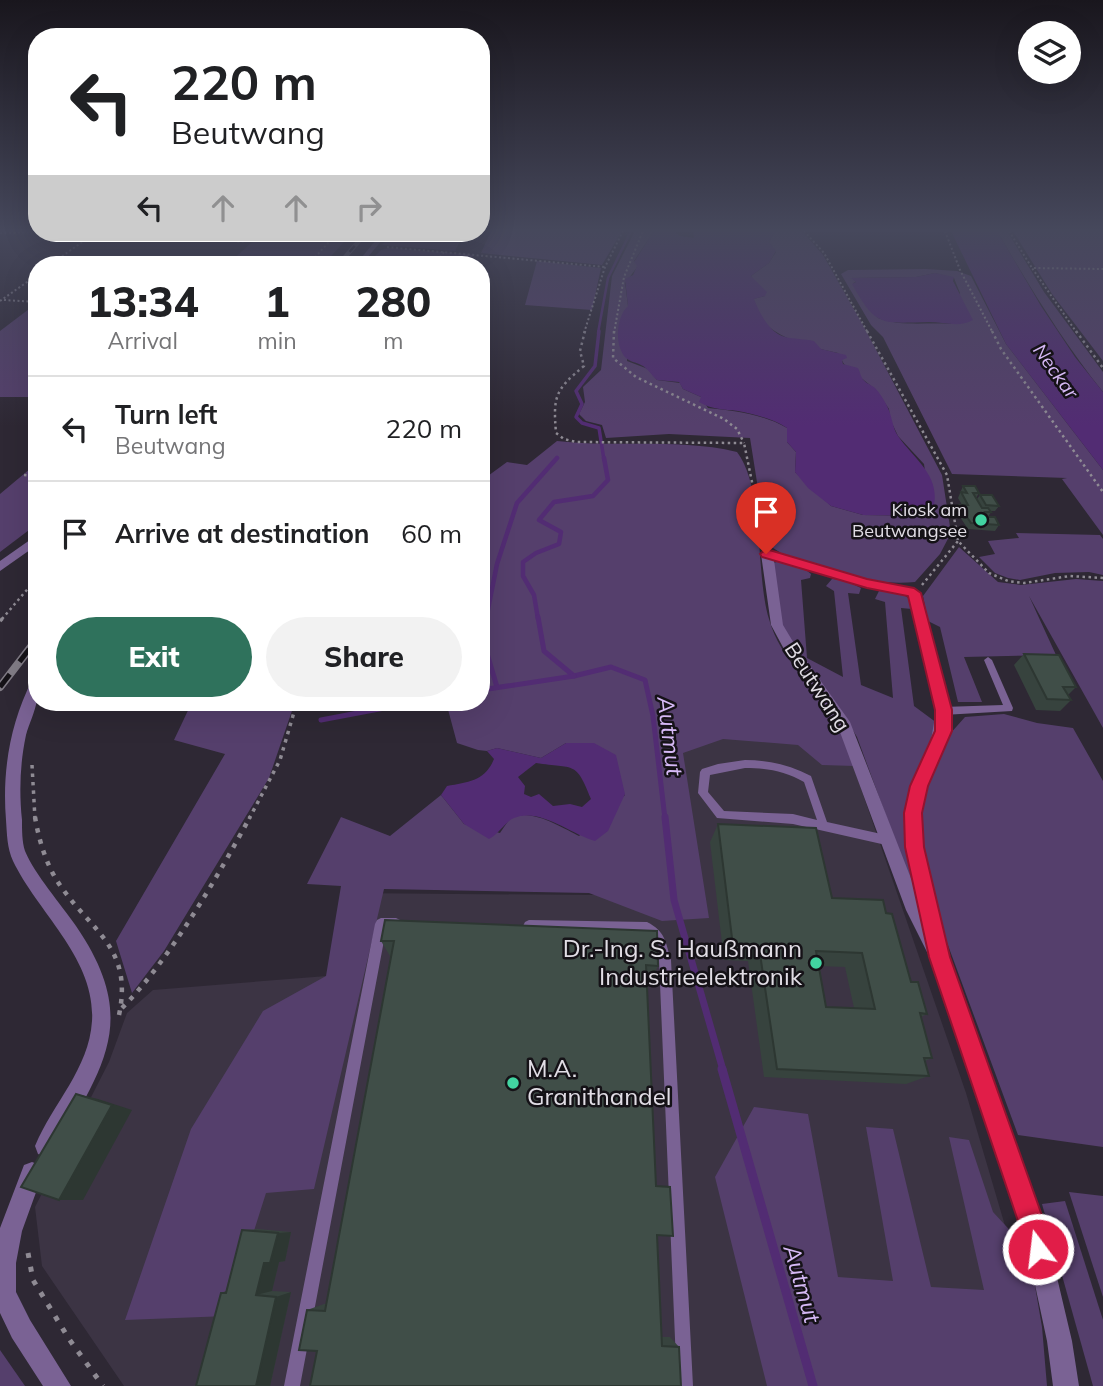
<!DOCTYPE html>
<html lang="en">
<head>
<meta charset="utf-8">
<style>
  body { margin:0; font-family:Mulish,sans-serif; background:#f2f2f2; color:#202124; height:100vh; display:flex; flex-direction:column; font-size:26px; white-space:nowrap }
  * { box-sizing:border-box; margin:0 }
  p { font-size:23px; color:#757577 }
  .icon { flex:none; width:38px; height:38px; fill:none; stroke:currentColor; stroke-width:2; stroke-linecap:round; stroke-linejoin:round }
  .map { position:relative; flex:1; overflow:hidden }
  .side { position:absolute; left:28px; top:256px; width:462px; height:455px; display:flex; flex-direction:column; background:#fff; border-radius:28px; box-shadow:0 7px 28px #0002 }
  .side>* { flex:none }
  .banner { position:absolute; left:28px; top:28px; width:462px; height:214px; border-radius:28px; box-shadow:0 7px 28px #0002; background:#fff; color:#202124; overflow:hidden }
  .tools { position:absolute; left:1018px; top:21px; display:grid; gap:14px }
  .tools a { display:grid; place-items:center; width:63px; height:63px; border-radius:50%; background:#fff; box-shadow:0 7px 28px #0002; font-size:35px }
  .pin { position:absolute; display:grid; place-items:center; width:60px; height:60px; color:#fff; margin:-72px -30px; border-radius:50% 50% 50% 0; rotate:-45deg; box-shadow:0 0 7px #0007 }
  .pin .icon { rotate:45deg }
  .me { position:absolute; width:77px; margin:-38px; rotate:345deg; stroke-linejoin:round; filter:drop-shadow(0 0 5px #0008) }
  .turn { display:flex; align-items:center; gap:24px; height:147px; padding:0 28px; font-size:32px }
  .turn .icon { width:91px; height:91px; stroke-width:2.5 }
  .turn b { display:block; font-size:49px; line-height:60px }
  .lanes { display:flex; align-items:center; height:66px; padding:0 28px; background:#0003; justify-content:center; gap:35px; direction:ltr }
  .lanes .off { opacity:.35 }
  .eta { display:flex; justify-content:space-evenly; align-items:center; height:119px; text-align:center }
  .eta b { font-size:42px; font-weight:800; line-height:49px }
  .primary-button { display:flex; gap:14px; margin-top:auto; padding:14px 28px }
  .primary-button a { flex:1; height:80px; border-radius:42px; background:#2f725c; color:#fff; font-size:28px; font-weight:800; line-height:80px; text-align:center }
  .primary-button a+a { background:#f2f2f2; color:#202124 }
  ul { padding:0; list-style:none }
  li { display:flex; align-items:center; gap:21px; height:105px; padding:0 28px; border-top:2px solid #e0e0e0 }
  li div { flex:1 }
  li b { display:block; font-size:26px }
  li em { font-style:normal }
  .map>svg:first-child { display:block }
  .built { fill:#3c3444 }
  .green { fill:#553f6c; fill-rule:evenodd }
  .water { fill:#522c73; fill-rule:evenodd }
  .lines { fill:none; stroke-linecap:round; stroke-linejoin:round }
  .stream-far5 { stroke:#522c73; stroke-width:2.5 }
  .stream-far4 { stroke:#522c73; stroke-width:3.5 }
  .stream-far3 { stroke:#522c73; stroke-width:4.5 }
  .stream-far2 { stroke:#522c73; stroke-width:5 }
  .stream-far1 { stroke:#522c73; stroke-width:7 }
  .stream { stroke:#522c73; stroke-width:9 }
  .path-far4 { stroke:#8f8b94; stroke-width:2; stroke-dasharray:2 2.5; stroke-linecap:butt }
  .path-far3 { stroke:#8f8b94; stroke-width:2.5; stroke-dasharray:2.5 3.5; stroke-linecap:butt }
  .path-far2 { stroke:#8f8b94; stroke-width:3.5; stroke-dasharray:3.5 5; stroke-linecap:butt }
  .path-far1 { stroke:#8f8b94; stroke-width:4.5; stroke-dasharray:4.5 7; stroke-linecap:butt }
  .path { stroke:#8f8b94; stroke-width:5; stroke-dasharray:5 9; stroke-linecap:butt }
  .service { fill:#7a6294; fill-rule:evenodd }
  .minor { fill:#7a6294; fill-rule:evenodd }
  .tertiary { fill:#7a6294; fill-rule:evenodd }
  .rail-far1-casing { stroke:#817c86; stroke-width:4.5 }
  .rail-casing { stroke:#817c86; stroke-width:8 }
  .rail-far1 { stroke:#151217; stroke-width:2.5; stroke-dasharray:8; stroke-linecap:butt }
  .rail { stroke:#151217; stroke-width:5; stroke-dasharray:16; stroke-linecap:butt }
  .wall { fill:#37433e; fill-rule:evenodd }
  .shaded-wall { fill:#2d3732 }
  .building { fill:#404e48; stroke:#2d3732; stroke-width:2; fill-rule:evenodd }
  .route { fill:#e11d48; stroke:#92132f; stroke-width:2 }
  .poi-dot { fill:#42d4a1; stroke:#151217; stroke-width:2.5 }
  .labels { text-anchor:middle; stroke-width:5; stroke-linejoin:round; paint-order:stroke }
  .far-poi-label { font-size:18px; fill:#e1dde5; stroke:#151217; text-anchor:end }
  .far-water-label { font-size:19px; font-style:italic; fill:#d6b9f6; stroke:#151217 }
  .street-label { font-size:21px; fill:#e1dde5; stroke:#151217 }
  .water-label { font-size:23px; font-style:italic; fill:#d6b9f6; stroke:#151217 }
  .near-poi-label { font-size:24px; fill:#e1dde5; stroke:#151217; text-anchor:end }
</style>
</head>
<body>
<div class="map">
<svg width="1103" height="1386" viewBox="0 0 1103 1386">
  <rect width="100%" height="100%" fill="#2e2834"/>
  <polygon class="built" points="720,736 847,748 966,1093 1033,1321 1038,1386 124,1386 42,1266 35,1207 109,1062 127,1013 153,990 327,976 348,893 701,896 676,752"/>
  <g class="green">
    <polygon points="491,231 622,231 602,265 481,253"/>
    <path d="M635,231H654L634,261L638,266L625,283L628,306L627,361L648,369L657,380L680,383L683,389L701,397L708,408C735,411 763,414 787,428V442L796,452L795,472L831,506L863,515L931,516L924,464L898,436L890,419L889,409L876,390L844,364L838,353C816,348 783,341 766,324C759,316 758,308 753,299L765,296L751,276L769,263L776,252L769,242L775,231H802L823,255L863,325L942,475L951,533L940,554L915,582C869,587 825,568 781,553L770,546L766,539L750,438L669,434L606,438L602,425L586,421L579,414L585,402L583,387L601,370L612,276Z"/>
    <path d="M997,231H1007L1044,292L1103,372V392C1063,342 1030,287 997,231Z"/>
    <polygon points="1013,231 1103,231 1103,361 1052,294"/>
    <polygon points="274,233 352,233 324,264 228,264 251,243"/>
    <polygon points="391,233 464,233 455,251 382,245"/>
    <polygon points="388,248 393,248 474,255 467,264 367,264 381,250"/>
    <polygon points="537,261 601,268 592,310 525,305"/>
    <path d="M926,269L957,271L971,276L1006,344L1103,470V535L1062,479L1067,478L952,474L883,337L871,325L841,274L848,270ZM935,273L954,278L960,293L951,324C926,322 902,327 878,318L853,283L856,282L852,278L916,277Z"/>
    <polygon points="37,303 37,397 0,397 0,331"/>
    <path d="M557,441C616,448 678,438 737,452C765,489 755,573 769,619C780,660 816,687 836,722C844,735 849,752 855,766L822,765L798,745L723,739L683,753L709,918L662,921L589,893L384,889L314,1189L266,1193L227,1316L125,1320L191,1129L263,1011L326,976L341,886L307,884L341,817L390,836L441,795L464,824L500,833C503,829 507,822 510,819C528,806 563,828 579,836L625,795L566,743L541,758L497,748L487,751L478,750L457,743L446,702H481V481L507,462L527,465Z"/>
    <polygon points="37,463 37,524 0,552 0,494"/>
    <polygon points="1016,533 1100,535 1103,539 1103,575 1089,572 1055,573 1020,580 1008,578 995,573 979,557 995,554 988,541 1019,538"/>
    <polygon points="959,547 998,582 1021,585 1076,579 1103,581 1103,728 1029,596 1056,655 964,657 982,702 958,702 940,627 928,621 923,596"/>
    <path d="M779,561L802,567L811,574L810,578L801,580L807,658L843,677L834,591L826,586L832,579L844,580L861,588L859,594L848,593L861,685L893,698L885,602L875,599L879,591L899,592L910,599L912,609L901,608L914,706L937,723C929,753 909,779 905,810C901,839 914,879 920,908L857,737L840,709L804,665L780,623L771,564Z"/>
    <polygon points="192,702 295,702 269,778 164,951 132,993 116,941 225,754 174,740"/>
    <polygon points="1004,714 1037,723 1073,728 1103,781 1103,1147 1018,1135 935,910 919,835 924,793 949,735 965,717"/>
    <polygon points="754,1107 808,1114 838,1277 893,1281 866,1127 893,1129 931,1287 984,1290 949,1137 969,1140 993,1212 1029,1251 1042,1327 1047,1386 767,1386 715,1177"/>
    <polygon points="1069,1192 1103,1196 1103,1297"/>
    <polygon points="1065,1201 1103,1320 1103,1386 1093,1386 1042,1204"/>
    <polygon points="0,1350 25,1386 0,1386"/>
  </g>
  <g class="water">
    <path d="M654,231H674L680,236L694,238L693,231H775L769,242L776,251L769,263L751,276L767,292L765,296L754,299C759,312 769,333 785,337C793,339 805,339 814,341L821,349L846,355L847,358L842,360L843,364L858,368C860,371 860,375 862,378C864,382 871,385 875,388C880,393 884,400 887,406C892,415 892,427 898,436C917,463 945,478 931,516L863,515L831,506L808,488L795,472L796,452L787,442V428C773,419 754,414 738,411C724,409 712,410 699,402L701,397L683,389L679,382L657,380C651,375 648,368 641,365C636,362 630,362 626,358C614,346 616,317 628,306L625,279L633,275L637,266L634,262Z"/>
    <polygon points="951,231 997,231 1041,306 1075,357 1103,392 1103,470 1006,344"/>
    <path d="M935,273L954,277L953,281L973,320C959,328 944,322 929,322C882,323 876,328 852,284L856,282L851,278L916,277Z"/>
    <path d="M566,743H594L616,755L625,794L608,831L595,841C571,834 539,807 514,818C506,821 499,834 489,839L464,824L441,795L447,786C469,782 485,781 494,759L487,751L497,748L541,758ZM536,763C574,769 576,760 591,799L582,807L570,804L553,806L539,794L531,797L524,794L525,786L518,777Z"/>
  </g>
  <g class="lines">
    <polyline class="stream-far5" points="598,333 608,278 631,231"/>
    <polyline class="stream-far4" points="599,331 595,366 576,391 582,404 576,417 582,423 599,428 604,460"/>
    <g class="stream-far3">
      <polyline points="486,619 497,564 517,503 557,458"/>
      <polyline points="538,619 534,595 523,576 523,562 536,553 559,544 561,532 539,520 554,502 593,496 608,480 604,458"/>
    </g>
    <g class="stream-far2">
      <polyline points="486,617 482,637 497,687"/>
      <polyline points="538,617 544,651 574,676 611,667 645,680 653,716 665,819"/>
      <polyline points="481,690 574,676"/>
      <polyline points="321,720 416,702"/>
    </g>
    <polyline class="stream-far1" points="665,817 674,900 723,1070"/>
    <polyline class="stream" points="722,1069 813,1386"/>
    <g class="path-far4">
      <polyline points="804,231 824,253 868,333"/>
      <polyline points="945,231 960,270 993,333"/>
      <polyline points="1009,231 1032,268"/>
      <polyline points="0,233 37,232"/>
      <polyline points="184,233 241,242 271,233"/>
      <polyline points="387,247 605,267"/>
      <polyline points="51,264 95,233"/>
      <polyline points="309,264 337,233"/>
      <polyline points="434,264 445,251"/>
      <polyline points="4,300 37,302"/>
      <polyline points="0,301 37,275"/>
      <polyline points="584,333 605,267 623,231"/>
      <polyline points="614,333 624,277 643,231"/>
      <polyline points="1077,333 1032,268 1103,269"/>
    </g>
    <g class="path-far3">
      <path d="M585,331L580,351L584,366C555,390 553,396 556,433L564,439L576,442L744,443L765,545"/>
      <polyline points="614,331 613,358 636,377 724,419 737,429 744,443"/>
      <polyline points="867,331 947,475 958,541 989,573 1008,581 1024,583 1070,576 1103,578"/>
      <polyline points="992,331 1001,349 1103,492"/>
      <polyline points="1076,331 1103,368"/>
      <polyline points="24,475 37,476"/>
      <polyline points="922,585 958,541"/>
      <polyline points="2,619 37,578"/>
    </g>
    <g class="path-far2">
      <polyline points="0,621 4,617"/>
      <polyline points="32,765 35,819"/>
      <polyline points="249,819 280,760 297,702"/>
    </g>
    <g class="path-far1">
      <path d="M35,817C39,841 47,868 62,888C93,932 133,949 119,1015"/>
      <path d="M122,1008C169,961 218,876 250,817"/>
    </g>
    <polyline class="path" points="28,1253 33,1280 69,1339 103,1386"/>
    <g class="service">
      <polygon points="988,657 992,660 1013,708 1012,711 943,715 940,714 939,711 940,708 943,707 1003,705 984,660"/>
      <path d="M745,760C769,760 790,765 811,776L827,822L886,835L890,837L891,840L890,843L886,845L793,824L717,818L698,793L700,772L702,769L718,764ZM745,768C767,768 785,771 804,782L817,820L793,814L724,811L708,792L710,775Z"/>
      <polygon points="381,918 396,918 400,920 402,924 400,928 396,930 386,930 300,1386 284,1386 375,924 377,920"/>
      <path d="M529,920L647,922C666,932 665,941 671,960L693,1386H677L659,960L653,940L645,934L529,932L525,930L523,926L525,922Z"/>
    </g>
    <path class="minor" d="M767,550L867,580L914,589L920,593L950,711L946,740L928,785L922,808V832L927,871L952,967L1023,1165L1051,1252L1072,1341L1079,1386H1053L1047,1341L1028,1252L1001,1165L933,964L906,910L837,724L785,651L771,625L761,554ZM774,560L867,588L909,596L936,711L931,740L912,785L906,808V839L912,881L850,722L795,645L783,625Z"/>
    <g class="tertiary">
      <polygon points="382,233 388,233 362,264 356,264"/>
      <polygon points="37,535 37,545 0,571 0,561"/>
      <path d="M37,679C37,685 38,693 37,700C35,712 29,724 26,735C20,763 19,792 22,820C22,830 22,842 25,851C35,875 61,904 76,926C141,1021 103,1066 54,1154L46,1157L38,1154L35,1146C53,1103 89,1069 92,1021C96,959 38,913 13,861C7,848 7,834 6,820C2,771 10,724 32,680Z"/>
      <polygon points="32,1162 40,1165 43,1173 22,1231 16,1263 16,1292 30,1320 71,1386 43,1386 12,1338 0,1313 0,1228 24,1165"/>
    </g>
    <g class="rail-far1-casing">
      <polyline id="rail-far1" points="339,264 366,233"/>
    </g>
    <g class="rail-casing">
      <polyline id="rail" points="0,687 37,639"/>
    </g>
    <use href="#rail-far1" class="rail-far1"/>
    <use href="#rail" class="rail"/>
  </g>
  <g class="wall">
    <polygon points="963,486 979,493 976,498 977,499 980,495 999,506 995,511 990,511 991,512 988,517 999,525 995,531 968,529 956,511 959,505 962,505 958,498"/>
    <polygon points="1024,654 1076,687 1068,695 1071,700 1060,711 1036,710 1014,665"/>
    <path d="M718,824L832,898L886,913L911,982L927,1014L921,1017L932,1058L925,1061L929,1076L906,1084L764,1077L748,961L724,960L710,842ZM818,966L845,967L854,1008L826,1007Z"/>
    <polygon points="385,920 658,966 652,979 647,979 662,1337 670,1337 679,1347 317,1351 307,1310 324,1304 327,1304 391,956 390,956 381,941"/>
    <polygon points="258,1229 291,1232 285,1261 279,1262 272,1291 291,1292 270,1386 221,1293 226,1291 242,1230"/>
  </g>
  <g class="shaded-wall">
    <polygon points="76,1094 98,1099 132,1110 83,1200 59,1200"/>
    <polygon points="291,1232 285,1261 279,1262 272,1291 256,1295 264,1263 278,1233"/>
    <polygon points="291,1292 270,1386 256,1386 276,1297"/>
  </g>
  <g class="building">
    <polygon points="963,486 975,486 979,493 973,493 982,508 988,508 991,512 985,512 988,517 995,517 999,525 971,523 959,505 968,505 961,492 967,493"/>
    <polygon points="980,495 992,495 999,506 986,505"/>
    <polygon points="1024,654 1059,655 1076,687 1063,687 1071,700 1047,699"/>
    <path d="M718,824L816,828L832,898L883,900L886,913L892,914L911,982H918L927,1014L920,1013L932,1058H924L929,1076L777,1069L759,947L733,946ZM816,951L862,953L875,1009L826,1007Z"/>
    <polygon points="385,920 657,931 658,966 646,965 656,1186 670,1187 673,1236 657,1235 662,1346 679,1347 681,1386 310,1386 317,1351 299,1350 307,1310 325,1311 394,941 381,941"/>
    <polygon points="76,1094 112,1105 59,1200 21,1187"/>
    <polygon points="242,1230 278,1233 270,1263 264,1263 256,1295 276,1297 256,1386 196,1386 221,1293 226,1293"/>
  </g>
  <linearGradient id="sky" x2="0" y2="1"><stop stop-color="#19161d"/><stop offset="0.54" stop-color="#46485c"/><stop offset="1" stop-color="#46485c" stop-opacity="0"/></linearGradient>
  <rect width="1103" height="426" fill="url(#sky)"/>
  <polygon class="route" points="766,549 867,579 914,588 921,593 952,710 952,731 928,786 922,813 924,847 950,957 1045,1224 1051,1249 1048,1258 1038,1262 1029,1258 1019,1224 929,957 905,847 904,813 910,786 935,731 935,710 908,596 867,588 762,557 760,554"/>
  <g class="poi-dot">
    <circle cx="981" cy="520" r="7"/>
    <circle cx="816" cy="963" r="7"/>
    <circle cx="513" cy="1083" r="7"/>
  </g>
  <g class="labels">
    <g class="far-poi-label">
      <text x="967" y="516">Kiosk am<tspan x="967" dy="21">Beutwangsee</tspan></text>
    </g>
    <g class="far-water-label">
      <text transform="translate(1056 371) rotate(54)" y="7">Neckar</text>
    </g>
    <g class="street-label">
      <text transform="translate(817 687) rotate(57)" y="7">Beutwang</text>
    </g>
    <g class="water-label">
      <text transform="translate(670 736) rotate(83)" y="8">Autmut</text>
      <text transform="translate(802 1284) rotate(74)" y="8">Autmut</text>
    </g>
    <g class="near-poi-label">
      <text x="802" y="957">Dr.-Ing. S. Haußmann<tspan x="802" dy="28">Industrieelektronik</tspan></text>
      <text x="527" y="1077" text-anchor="start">M.A.<tspan x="527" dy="28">Granithandel</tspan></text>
    </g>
  </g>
</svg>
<div class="tools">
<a><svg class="icon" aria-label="layers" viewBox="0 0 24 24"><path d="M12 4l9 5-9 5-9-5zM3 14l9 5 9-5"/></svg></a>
</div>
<div class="pin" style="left:766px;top:554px;background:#d93025"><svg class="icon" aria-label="arrive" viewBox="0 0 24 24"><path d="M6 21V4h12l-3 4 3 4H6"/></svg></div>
<svg class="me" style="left:1038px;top:1249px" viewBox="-20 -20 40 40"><circle r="17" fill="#e11d48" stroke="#fff" stroke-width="3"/><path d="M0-11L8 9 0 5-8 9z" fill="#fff"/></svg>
<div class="banner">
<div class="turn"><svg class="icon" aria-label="left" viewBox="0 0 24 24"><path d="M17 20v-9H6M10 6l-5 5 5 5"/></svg><div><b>220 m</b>Beutwang</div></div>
<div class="lanes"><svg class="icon" aria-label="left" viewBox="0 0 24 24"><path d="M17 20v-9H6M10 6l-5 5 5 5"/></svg><svg class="icon off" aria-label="ahead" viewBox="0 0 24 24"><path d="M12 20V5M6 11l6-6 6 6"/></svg><svg class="icon off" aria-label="ahead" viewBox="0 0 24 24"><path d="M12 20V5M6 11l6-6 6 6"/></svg><svg class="icon off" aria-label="right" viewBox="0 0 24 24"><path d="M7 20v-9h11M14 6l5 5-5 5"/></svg></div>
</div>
<section class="side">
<div class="eta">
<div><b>13:34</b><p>Arrival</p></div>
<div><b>1</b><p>min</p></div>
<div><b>280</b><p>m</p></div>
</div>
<ul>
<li><svg class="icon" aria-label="left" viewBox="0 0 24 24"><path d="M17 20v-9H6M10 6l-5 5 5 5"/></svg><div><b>Turn left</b><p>Beutwang</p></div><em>220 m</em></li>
<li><svg class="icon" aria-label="arrive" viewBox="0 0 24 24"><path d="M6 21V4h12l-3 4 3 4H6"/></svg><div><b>Arrive at destination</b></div><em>60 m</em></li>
</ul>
<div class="primary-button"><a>Exit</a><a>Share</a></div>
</section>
</div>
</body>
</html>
